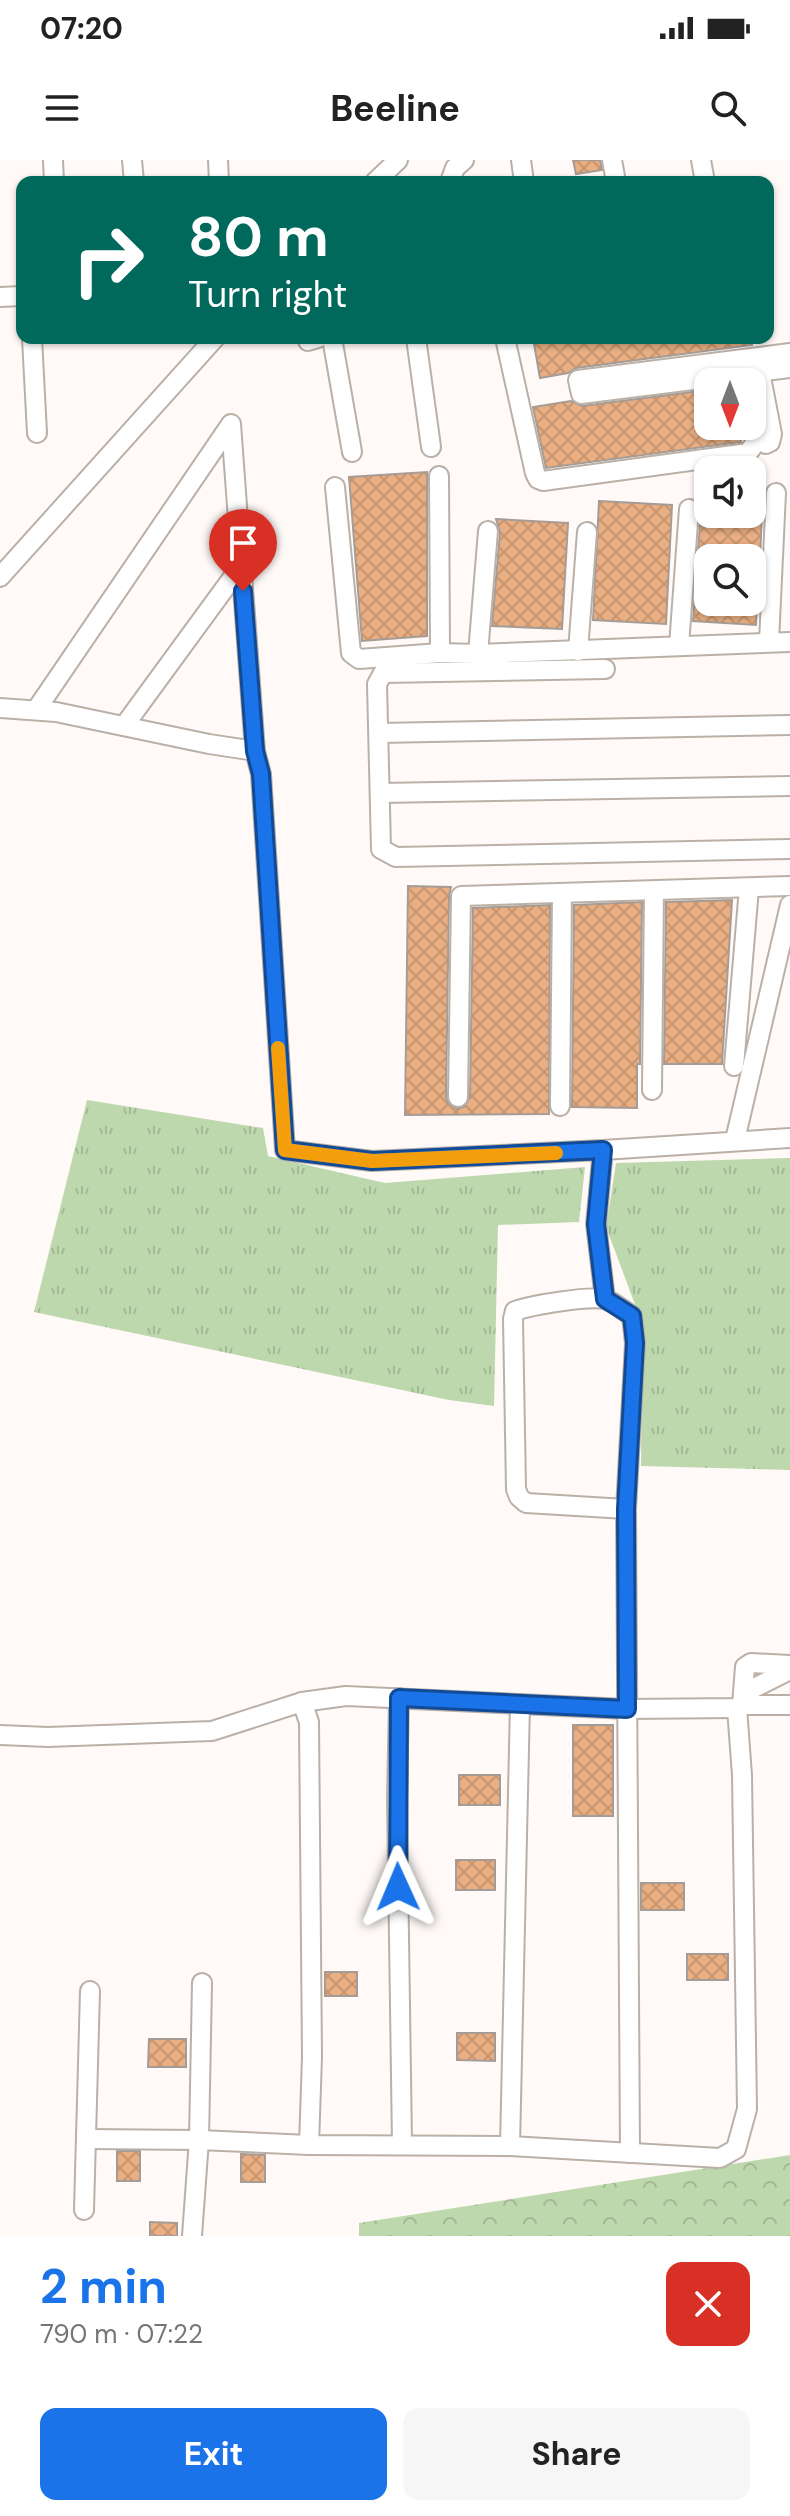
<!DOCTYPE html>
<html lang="en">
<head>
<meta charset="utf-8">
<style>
  body { margin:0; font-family:"DM Sans",sans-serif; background:#f6f6f6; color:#222; height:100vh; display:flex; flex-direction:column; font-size:30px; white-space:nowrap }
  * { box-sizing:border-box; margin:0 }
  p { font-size:26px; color:#767676 }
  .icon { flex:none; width:44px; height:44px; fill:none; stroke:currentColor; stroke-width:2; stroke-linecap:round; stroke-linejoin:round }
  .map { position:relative; height:2076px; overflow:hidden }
  .panel { display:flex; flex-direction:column; background:#fff; flex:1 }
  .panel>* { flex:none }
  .top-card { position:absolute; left:16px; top:16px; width:758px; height:168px; border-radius:16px; box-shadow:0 2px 6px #0004; background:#00695c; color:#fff; overflow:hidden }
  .needle { width:52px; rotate:180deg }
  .tools { position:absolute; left:694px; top:208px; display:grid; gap:16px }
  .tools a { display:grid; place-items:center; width:72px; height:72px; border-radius:16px; background:#fff; box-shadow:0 2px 6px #0004; font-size:40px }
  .pin { position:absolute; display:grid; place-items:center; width:68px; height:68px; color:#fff; margin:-82px -34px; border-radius:50% 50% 50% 0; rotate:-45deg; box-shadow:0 0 8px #0007 }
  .pin .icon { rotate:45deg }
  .me { position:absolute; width:88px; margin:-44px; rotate:359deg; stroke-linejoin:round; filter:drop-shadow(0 0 6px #0008) }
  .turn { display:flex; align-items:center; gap:28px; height:168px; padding:0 40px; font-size:36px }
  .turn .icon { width:104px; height:104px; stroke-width:2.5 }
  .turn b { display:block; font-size:56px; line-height:68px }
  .round { display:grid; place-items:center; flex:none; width:84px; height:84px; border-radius:16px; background:#f6f6f6 }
  .head { display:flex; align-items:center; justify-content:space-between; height:136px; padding:0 40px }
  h1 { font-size:48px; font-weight:700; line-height:60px; color:#1a73e8 }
  .button { display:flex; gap:16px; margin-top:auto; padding:16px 40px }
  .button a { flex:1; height:92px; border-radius:16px; background:#1a73e8; color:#fff; font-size:32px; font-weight:700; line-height:92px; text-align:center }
  .button a+a { background:#f6f6f6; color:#222 }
  .status { display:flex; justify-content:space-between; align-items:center; height:56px; padding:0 40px; background:#fff; direction:ltr }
  .status svg { height:22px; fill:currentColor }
  header { display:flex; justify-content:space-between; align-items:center; height:104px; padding:0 40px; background:#fff; font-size:36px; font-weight:700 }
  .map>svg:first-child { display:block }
  .grass { fill:url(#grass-tufts) }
  .forest { fill:url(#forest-crowns) }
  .building { fill:url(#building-cross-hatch); stroke:#a69c95; stroke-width:2 }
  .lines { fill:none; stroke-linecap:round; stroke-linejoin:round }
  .minor-casing { stroke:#bab0a7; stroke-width:22 }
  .minor { stroke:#fff; stroke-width:18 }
  .route-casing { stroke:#114b97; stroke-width:20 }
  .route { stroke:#1a73e8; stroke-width:14 }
  .slow { stroke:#f59e0b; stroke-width:14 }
</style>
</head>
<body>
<div class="status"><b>07:20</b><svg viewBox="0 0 49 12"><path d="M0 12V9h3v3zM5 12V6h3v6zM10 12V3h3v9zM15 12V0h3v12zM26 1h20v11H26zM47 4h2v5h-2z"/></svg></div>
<header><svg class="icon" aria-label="menu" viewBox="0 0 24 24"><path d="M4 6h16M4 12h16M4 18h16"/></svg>Beeline<svg class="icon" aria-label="search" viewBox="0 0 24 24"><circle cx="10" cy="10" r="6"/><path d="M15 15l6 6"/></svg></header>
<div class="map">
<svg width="790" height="2076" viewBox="0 0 790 2076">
  <defs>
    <pattern id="grass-tufts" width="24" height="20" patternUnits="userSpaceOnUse" patternTransform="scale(2)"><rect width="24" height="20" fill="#bed8ad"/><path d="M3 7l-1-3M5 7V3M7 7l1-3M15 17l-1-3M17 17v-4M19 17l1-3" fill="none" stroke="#a3b894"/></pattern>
    <pattern id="forest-crowns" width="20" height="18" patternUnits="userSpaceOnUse" patternTransform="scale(2)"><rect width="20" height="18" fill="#bed8ad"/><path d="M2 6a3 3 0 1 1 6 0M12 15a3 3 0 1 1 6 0" fill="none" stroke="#a3b894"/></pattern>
    <pattern id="building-cross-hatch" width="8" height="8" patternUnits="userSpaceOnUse" patternTransform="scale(2)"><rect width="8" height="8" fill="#e9ae82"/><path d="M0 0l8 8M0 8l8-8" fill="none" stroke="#c7956f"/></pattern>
  </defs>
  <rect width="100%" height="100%" fill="#fffaf7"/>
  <g class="grass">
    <polygon points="87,940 263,968 268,996 385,1023 585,1007 579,1062 498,1065 494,1246 449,1240 34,1152"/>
    <polygon points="790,998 790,1310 641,1306 642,1163 606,1067 616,1003"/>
  </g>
  <polygon class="forest" points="790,1995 790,2076 359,2076 359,2063"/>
  <g class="building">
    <polygon points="573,0 600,0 602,10 576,14"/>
    <polygon points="533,178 751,178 752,185 576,208 568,213 540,218"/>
    <polygon points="708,230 708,266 740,266 741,282 546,308 533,247 571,241 582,246"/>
    <polygon points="427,312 427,476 362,481 349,317"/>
    <polygon points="698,325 708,326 708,354 762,354 760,398 708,398 708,442 757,442 756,465 693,461 701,350 697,340"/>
    <polygon points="599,341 672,345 666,464 593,460"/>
    <polygon points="496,359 568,363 562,469 492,466 500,372"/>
    <polygon points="408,726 451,727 449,736 446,937 448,943 457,949 464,947 470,937 473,748 550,745 549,954 405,955"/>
    <polygon points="732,740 722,904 664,904 666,742"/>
    <polygon points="642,742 640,904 637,904 637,948 572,947 574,745"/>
    <rect x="573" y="1565" width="40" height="91"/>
    <rect x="459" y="1615" width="41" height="30"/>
    <rect x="456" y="1700" width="39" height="30"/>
    <rect x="641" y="1723" width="43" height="27"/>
    <rect x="687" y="1794" width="41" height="26"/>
    <rect x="325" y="1812" width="32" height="24"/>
    <polygon points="457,1873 495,1873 495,1901 457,1900"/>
    <polygon points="149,1879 186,1879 186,1907 148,1907"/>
    <rect x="117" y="1991" width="23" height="30"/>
    <polygon points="241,1994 265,1995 265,2022 241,2022"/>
    <polygon points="150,2062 177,2063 177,2076 150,2076"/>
  </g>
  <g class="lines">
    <g class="minor-casing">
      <g id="minor">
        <polyline points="53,0 54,22"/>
        <polyline points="132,0 134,22"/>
        <polyline points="218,0 219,22"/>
        <polyline points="521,0 524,22"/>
        <polyline points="612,0 616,22"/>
        <polyline points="701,0 705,22"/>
        <polyline points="375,22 398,0"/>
        <polyline points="450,22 455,8 464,0"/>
        <polyline points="0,137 22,136"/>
        <polyline points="32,178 37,273"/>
        <polyline points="332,178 352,292"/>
        <polyline points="416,178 431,287"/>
        <polyline points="505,178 535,313 538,319 543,321 748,293 756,282 752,261"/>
        <polyline points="308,181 318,178"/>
        <polyline points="790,193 578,220 581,234 790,208"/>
        <polyline points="760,212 772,274 770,282 766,284"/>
        <polyline points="439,316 440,493"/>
        <polyline points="335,327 351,493 359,499 440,493 478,494 790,482"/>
        <polyline points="0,417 215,178"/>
        <polyline points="769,482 776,333"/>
        <polyline points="679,486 689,349"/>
        <polyline points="578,491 587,372"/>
        <polyline points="478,494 488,371"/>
        <polyline points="605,509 383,513 377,524 381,689 396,697 790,689"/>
        <polyline points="0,548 56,552 209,584 255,591 261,614 285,990 372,1001 603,990 790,978"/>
        <polyline points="36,550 231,264 255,591"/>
        <polyline points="124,566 241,406"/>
        <polyline points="379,573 790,565"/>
        <polyline points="380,633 790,626"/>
        <polyline points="734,906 749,728"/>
        <polyline points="652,930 654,731"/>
        <polyline points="458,937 461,736 790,726"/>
        <polyline points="560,946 562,734"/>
        <polyline points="735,980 790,745"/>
        <polyline points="603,990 596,1064 605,1139"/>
        <path d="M626,1349L526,1343L519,1337L516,1329L513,1159L515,1151C532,1145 587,1136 604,1139C613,1141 624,1151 632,1156L635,1183L626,1349L630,1993"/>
        <polyline points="744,1533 790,1510"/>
        <polyline points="399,1538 397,1640 402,1984"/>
        <polyline points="302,1542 309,1562 312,1897 309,1985"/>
        <polyline points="742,1545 790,1545"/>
        <polyline points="0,1575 48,1577 212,1571 302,1542 346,1536 627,1549 737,1548 742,1545 745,1507 751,1503 790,1505"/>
        <polyline points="86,1979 199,1980 202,1823"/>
        <polyline points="510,1986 520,1544"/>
        <polyline points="84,2050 90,1831"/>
        <polyline points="192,2076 199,1980 309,1985 510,1986 720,1998 736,1989 747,1949 742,1615 737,1548"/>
      </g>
    </g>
    <use href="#minor" class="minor"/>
  </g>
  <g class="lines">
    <g class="route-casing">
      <polyline id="route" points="243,431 255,591 261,614 285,990 372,1001 603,990 596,1064 605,1139 632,1156 635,1183 626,1349 627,1549 399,1538 398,1727"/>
    </g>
    <use href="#route" class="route"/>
    <polyline class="slow" points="278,888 285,990 372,1001 556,993"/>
  </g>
</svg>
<div class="tools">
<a><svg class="needle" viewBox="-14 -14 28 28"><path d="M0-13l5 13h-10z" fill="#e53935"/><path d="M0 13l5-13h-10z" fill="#767676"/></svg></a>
<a><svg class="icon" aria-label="sound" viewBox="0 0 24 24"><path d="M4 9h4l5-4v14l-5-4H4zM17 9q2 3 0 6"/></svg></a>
<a><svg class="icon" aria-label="search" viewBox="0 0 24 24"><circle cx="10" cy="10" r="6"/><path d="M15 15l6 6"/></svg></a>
</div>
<div class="pin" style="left:243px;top:431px;background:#d93025"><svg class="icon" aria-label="arrive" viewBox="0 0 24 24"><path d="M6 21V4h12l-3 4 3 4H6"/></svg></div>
<svg class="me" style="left:398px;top:1727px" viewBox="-20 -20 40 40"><path d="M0-17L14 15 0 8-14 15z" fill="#1a73e8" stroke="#fff" stroke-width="4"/></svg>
<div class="top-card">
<div class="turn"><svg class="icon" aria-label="right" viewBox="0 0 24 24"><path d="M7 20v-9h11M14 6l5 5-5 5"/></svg><div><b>80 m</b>Turn right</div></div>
</div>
</div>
<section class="panel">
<div class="head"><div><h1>2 min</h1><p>790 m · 07:22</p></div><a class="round" style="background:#d93025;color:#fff"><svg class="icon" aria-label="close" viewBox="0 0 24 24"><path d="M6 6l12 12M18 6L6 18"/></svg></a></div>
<div class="button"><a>Exit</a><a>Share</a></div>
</section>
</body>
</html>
